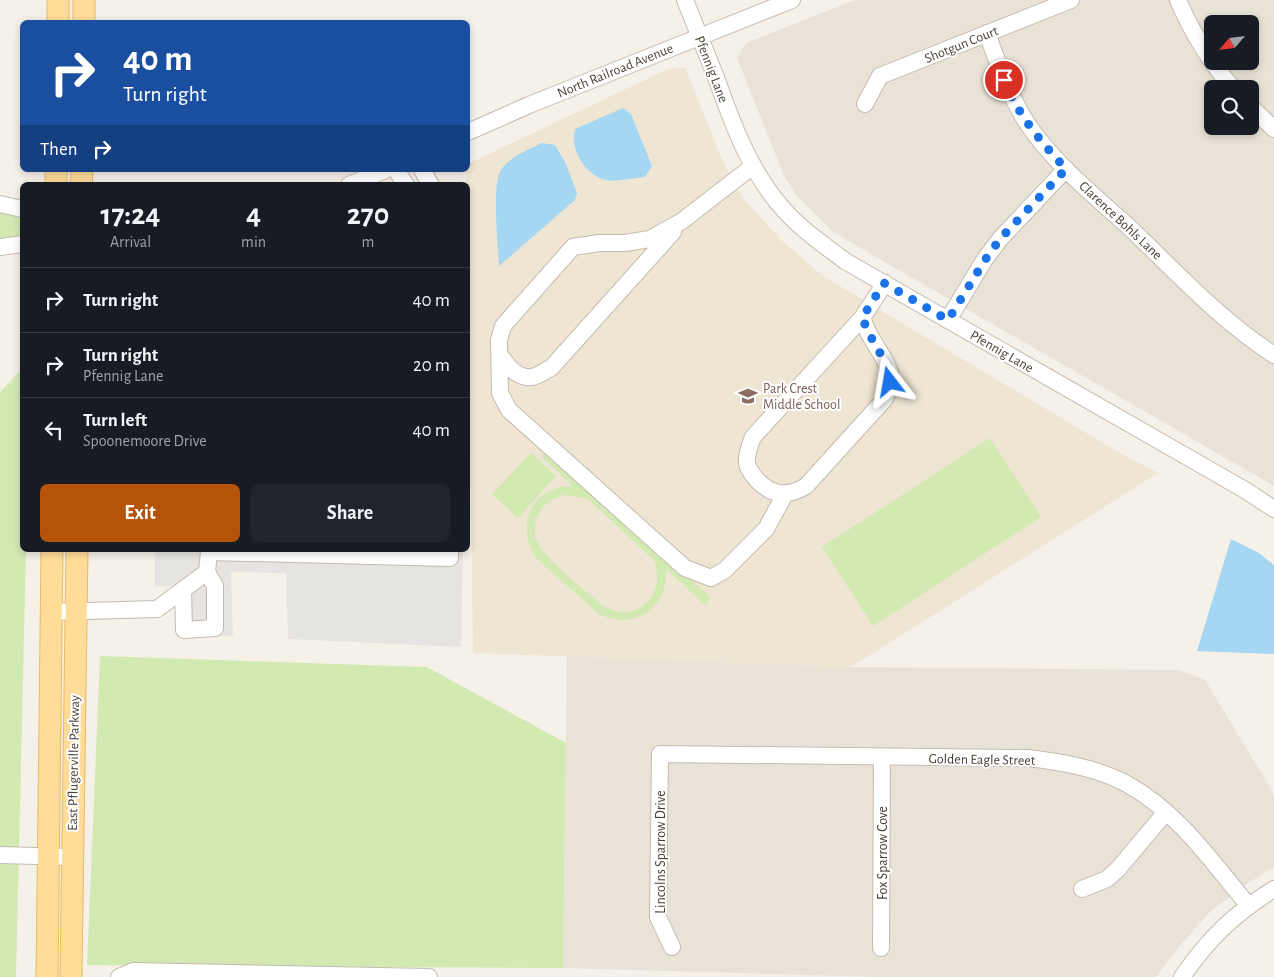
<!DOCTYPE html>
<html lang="en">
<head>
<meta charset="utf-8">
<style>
  body { margin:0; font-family:"Alegreya Sans",sans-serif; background:#20242c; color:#f1f3f6; height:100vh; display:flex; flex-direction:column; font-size:19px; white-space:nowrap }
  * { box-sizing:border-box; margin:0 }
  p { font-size:16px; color:#9ea1a6 }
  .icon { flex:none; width:28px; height:28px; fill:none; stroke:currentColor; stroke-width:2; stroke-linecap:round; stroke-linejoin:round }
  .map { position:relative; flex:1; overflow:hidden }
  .sheet { position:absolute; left:20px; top:182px; width:450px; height:370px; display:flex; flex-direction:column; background:#171b24; border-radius:8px; box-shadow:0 2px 8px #0003 }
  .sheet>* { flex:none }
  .banner { position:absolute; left:20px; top:20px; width:450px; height:152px; border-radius:8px; box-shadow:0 2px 8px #0003; background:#1a4fa0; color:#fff; overflow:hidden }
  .needle { width:32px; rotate:242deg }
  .buttons { position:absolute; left:1204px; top:15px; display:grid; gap:10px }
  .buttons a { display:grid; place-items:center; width:55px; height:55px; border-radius:8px; background:#171b24; box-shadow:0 2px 8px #0003; font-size:25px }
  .pin { position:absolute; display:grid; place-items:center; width:42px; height:42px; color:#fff; margin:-21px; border:2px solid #fff; border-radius:50%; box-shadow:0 1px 5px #0007 }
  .me { position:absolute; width:55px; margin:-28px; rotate:346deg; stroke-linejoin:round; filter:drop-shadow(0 0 4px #0008) }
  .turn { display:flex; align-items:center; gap:18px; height:105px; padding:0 20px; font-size:22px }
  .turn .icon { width:65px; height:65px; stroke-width:2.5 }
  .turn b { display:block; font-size:35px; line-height:42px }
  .then { display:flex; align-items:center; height:48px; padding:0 20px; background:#0003; gap:10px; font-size:19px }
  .eta { display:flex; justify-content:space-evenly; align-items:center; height:85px; text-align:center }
  .eta b { font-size:30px; font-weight:700; line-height:35px }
  .action { display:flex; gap:10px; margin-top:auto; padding:10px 20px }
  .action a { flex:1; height:58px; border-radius:8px; background:#b45309; color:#fff; font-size:20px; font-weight:700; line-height:58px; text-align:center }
  .action a+a { background:#20242c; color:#f1f3f6 }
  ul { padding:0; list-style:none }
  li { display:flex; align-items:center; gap:15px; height:65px; padding:0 20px; border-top:1px solid #363941 }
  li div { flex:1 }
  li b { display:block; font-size:19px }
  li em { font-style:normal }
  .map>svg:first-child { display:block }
  .residential { fill:#e9e3d7; fill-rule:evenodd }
  .education { fill:#eee5d3 }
  .green { fill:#d3e9b2; fill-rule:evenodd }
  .parking { fill:#e6e4e1 }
  .water { fill:#a5d6f2 }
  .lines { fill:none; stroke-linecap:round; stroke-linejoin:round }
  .minor-casing { stroke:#c4bbaf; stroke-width:18 }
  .major-casing { stroke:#e6ba66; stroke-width:23 }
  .minor { stroke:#fff; stroke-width:16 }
  .major { stroke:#ffdd98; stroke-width:21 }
  .route { stroke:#1a73e8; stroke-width:9; stroke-dasharray:0 16.2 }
  .labels { text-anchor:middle; stroke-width:4; stroke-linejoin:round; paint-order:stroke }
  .street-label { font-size:14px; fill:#494137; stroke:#fff }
  .education-label { font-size:14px; fill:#785e54; stroke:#fff; text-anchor:start }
</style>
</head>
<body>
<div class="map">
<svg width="1274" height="977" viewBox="0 0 1274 977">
  <rect width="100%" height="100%" fill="#f5f1e9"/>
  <g class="residential">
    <path d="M855,0H1274V486L850,242L832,231L796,195L784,176L737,58L746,43ZM1212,24H1250V61H1212ZM1212,89H1250V126H1212Z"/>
    <polygon points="567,656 851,667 1179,670 1205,680 1274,794 1274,867 1250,882 1211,911 1177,949 1156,977 876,977 563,968"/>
  </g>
  <polygon class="education" points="685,68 722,159 743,198 781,240 823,276 1120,453 1158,473 851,667 473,653 468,293 468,185 466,185 466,170 468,170 468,164 668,69"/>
  <g class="green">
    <polygon points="0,211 22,215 22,238 0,241"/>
    <polygon points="22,369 22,550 26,550 16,977 0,977 0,392"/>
    <polygon points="990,438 1041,517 873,626 822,547"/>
    <path d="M546,450L711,598L705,605L666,569C666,576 666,583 664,589C655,618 624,627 599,614L537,559C522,538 522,508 546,493C554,488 564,487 573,486L541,456ZM567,495L584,498L590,501L654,560C667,596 636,626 602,605C587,592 544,558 538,543C533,533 534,522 539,513C545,502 556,496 567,495Z"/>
    <polygon points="531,453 556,476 518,518 492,494"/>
    <polygon points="100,656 427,667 566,743 563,968 87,965"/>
  </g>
  <polygon class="parking" points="155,550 463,550 461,647 288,639 286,573 231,572 233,636 179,635 177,586 155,587"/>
  <g class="water">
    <path d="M623,108L631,114L652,166L645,177C633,178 618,182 606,180C586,176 569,149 575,129Z"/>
    <path d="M542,143L555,145L565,162L577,193L575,200L499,266C498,245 492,188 500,172C508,157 528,150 542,143Z"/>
    <polygon points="1231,539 1259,553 1274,565 1274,654 1197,651"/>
  </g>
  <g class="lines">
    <g class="minor-casing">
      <g id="minor">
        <path d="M685,0C695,25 705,50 715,75C732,122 749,171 784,210C802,230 824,245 845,261L1245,490L1274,509"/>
        <path d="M1178,0C1192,32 1210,63 1234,89"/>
        <path d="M987,33C998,64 1009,95 1027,123C1054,164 1095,196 1131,229C1176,272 1221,321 1274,355"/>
        <polyline points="865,104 880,76 1071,0"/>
        <polyline points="1250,106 1274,129"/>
        <polyline points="468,132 529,105 792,0"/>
        <polyline points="753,166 682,221 650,239 625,243 599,243 573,247 503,326 499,340 500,393 509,410 685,568 711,578 725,570 766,529 785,494"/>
        <polyline points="396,170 406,185"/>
        <polyline points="422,170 431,185"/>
        <polyline points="349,185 385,170"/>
        <polyline points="0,204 22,209"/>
        <polyline points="0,247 22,244"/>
        <path d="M862,318C865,325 868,333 872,339C885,362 899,373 884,400L806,486C788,497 772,496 757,480C753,475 748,470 747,463C746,454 750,445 753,437L862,318L885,283"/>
        <polyline points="948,320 985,259 1000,239 1066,169"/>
        <path d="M500,355C507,365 517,379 532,377C538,376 546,370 551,368L673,232"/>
        <polyline points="183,590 184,630 215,628 215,586 207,572"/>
        <polyline points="52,612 157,609 207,572 209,552 450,558 450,550"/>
        <polyline points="0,855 72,857"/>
        <polyline points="1082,889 1107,879 1118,869 1166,812"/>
        <path d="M672,947L658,917L660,754L1028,758C1062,762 1097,768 1127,784C1178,812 1212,862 1248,905"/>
        <polyline points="881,948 882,758"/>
        <polyline points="119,977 133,971 429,977"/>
        <path d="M1182,977C1209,938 1234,914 1274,889"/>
      </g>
    </g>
    <g class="major-casing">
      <g id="major">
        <polyline points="58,22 58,0"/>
        <polyline points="84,22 84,0"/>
        <polyline points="56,185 56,170"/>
        <polyline points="81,185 82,170"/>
        <polyline points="47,977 52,550"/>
        <polyline points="71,977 77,550"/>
      </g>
    </g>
    <use href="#minor" class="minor"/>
    <use href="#major" class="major"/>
  </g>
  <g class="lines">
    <path class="route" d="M890,382L891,372L872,339L862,318L884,283L948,320L985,260L1000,239L1066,169C1041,142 1018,115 1004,80"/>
  </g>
  <defs>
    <g id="school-bare" transform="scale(1.5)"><path d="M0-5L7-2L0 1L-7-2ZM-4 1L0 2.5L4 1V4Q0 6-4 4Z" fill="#8d6e63" stroke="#fff" stroke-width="2.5" paint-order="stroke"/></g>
  </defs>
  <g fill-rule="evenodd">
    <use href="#school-bare" x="748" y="396"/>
  </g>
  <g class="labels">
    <g class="street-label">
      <text transform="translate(961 44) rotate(-22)" y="5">Shotgun Court</text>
      <text transform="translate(712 69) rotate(69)" y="5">Pfennig Lane</text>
      <text transform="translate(615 70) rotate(-22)" y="5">North Railroad Avenue</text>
      <text transform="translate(1121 220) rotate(43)" y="5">Clarence Bohls Lane</text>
      <text transform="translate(1002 351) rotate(30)" y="5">Pfennig Lane</text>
      <text transform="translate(982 759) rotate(1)" y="5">Golden Eagle Street</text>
      <text transform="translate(73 763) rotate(-89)" y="5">East Pflugerville Parkway</text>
      <text transform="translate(660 852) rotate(-90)" y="5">Lincolns Sparrow Drive</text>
      <text transform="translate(882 853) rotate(-90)" y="5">Fox Sparrow Cove</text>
    </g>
    <g class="education-label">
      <text x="763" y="393">Park Crest<tspan x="763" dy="16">Middle School</tspan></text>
    </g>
  </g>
</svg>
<div class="buttons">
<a><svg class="needle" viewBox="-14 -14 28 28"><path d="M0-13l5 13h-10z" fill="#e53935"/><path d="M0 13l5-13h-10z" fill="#9ea1a6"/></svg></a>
<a><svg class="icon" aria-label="search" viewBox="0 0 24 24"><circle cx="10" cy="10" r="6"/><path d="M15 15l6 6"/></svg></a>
</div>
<div class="pin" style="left:1004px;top:80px;background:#d93025"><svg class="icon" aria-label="arrive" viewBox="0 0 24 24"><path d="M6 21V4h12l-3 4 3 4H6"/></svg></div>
<svg class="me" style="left:890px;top:382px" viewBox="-20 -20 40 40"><path d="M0-17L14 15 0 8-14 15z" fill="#1a73e8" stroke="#fff" stroke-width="4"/></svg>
<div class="banner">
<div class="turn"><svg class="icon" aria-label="right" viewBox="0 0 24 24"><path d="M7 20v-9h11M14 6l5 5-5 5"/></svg><div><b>40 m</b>Turn right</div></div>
<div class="then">Then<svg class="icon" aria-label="right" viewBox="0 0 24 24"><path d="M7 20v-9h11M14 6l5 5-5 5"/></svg></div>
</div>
<section class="sheet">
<div class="eta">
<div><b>17:24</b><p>Arrival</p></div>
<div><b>4</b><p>min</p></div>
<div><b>270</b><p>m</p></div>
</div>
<ul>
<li><svg class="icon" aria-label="right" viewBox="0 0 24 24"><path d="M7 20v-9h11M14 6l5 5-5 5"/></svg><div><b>Turn right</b></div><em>40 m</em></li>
<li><svg class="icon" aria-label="right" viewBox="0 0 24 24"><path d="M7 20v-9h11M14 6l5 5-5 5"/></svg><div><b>Turn right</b><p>Pfennig Lane</p></div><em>20 m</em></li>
<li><svg class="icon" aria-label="left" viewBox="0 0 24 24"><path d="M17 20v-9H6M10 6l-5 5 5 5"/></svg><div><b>Turn left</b><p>Spoonemoore Drive</p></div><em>40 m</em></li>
</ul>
<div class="action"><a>Exit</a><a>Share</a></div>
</section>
</div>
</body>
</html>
